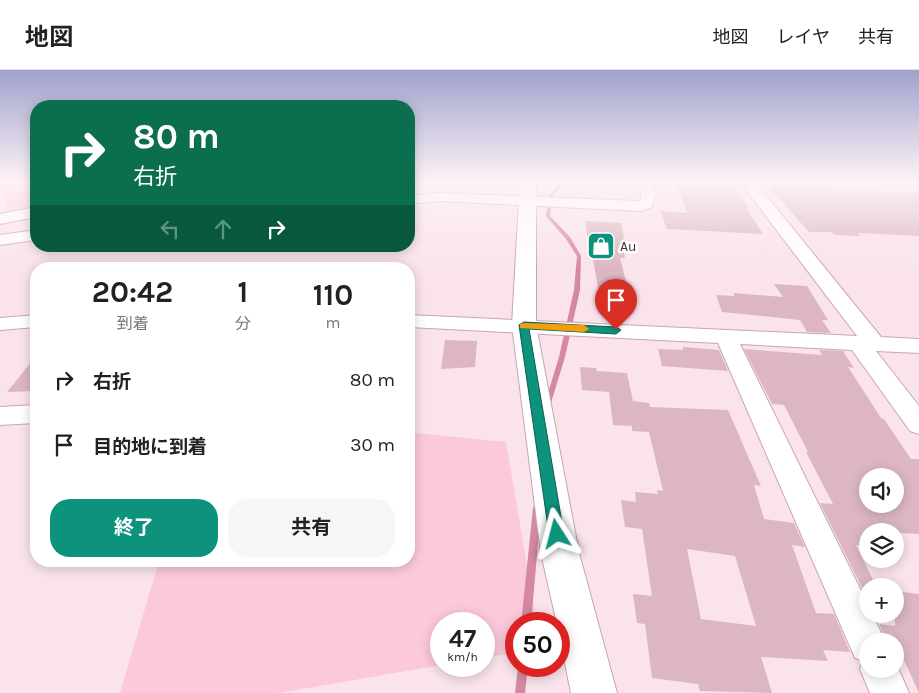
<!DOCTYPE html>
<html lang="ja">
<head>
<meta charset="utf-8">
<style>
  body { margin:0; font-family:Karla,"Noto Sans JP",sans-serif; background:#f6f6f6; color:#222; height:100vh; display:flex; flex-direction:column; font-size:19px; white-space:nowrap }
  * { box-sizing:border-box; margin:0 }
  p { font-size:16px; color:#767676 }
  .icon { flex:none; width:28px; height:28px; fill:none; stroke:currentColor; stroke-width:2; stroke-linecap:round; stroke-linejoin:round }
  .map { position:relative; flex:1; overflow:hidden }
  .drawer { position:absolute; left:30px; top:192px; width:385px; height:305px; display:flex; flex-direction:column; background:#fff; border-radius:20px; box-shadow:0 2px 12px #0003 }
  .drawer>* { flex:none }
  .guide { position:absolute; left:30px; top:30px; width:385px; height:152px; border-radius:20px; box-shadow:0 2px 12px #0003; background:#0b6e4f; color:#fff; overflow:hidden }
  .fabs { position:absolute; left:859px; top:398px; display:grid; gap:10px }
  .fabs a { display:grid; place-items:center; width:45px; height:45px; border-radius:50%; background:#fff; box-shadow:0 2px 12px #0003; font-size:25px }
  .speed { position:absolute; left:430px; top:542px; display:flex; gap:10px; font-size:25px; font-weight:700; text-align:center }
  .speed>* { display:grid; place-content:center; width:65px; height:65px; border-radius:50%; background:#fff; box-shadow:0 2px 12px #0003; line-height:1 }
  .speed small { font-size:12px; font-weight:400 }
  .speed .limit { border:8px solid #d22; background:#fff; color:#111 }
  .pin { position:absolute; display:grid; place-items:center; width:42px; height:42px; color:#fff; margin:-51px -21px; border-radius:50% 50% 50% 0; rotate:-45deg; box-shadow:0 0 5px #0007 }
  .pin .icon { rotate:45deg }
  .me { position:absolute; width:55px; margin:-28px; rotate:351deg; stroke-linejoin:round; filter:drop-shadow(0 0 4px #0008) }
  .turn { display:flex; align-items:center; gap:18px; height:105px; padding:0 20px; font-size:22px }
  .turn .icon { width:65px; height:65px; stroke-width:2.5 }
  .turn b { display:block; font-size:35px; line-height:42px }
  .lanes { display:flex; align-items:center; height:48px; padding:0 20px; background:#0003; justify-content:center; gap:25px; direction:ltr }
  .lanes .off { opacity:.35 }
  .eta { display:flex; justify-content:space-evenly; align-items:center; height:85px; text-align:center }
  .eta b { font-size:30px; font-weight:700; line-height:35px }
  .button { display:flex; gap:10px; margin-top:auto; padding:10px 20px }
  .button a { flex:1; height:58px; border-radius:20px; background:#0d927c; color:#fff; font-size:20px; font-weight:700; line-height:58px; text-align:center }
  .button a+a { background:#f6f6f6; color:#222 }
  ul { padding:0; list-style:none }
  li { display:flex; align-items:center; gap:15px; height:65px; padding:0 20px }
  li div { flex:1 }
  li b { display:block; font-size:19px }
  li em { font-style:normal }
  header { display:flex; align-items:center; gap:30px; box-sizing:border-box; height:70px; padding:0 25px; background:#fff; border-bottom:1px solid #e0e0e0 }
  header strong { font-size:24px }
  nav { display:flex; gap:28px; margin-inline-start:auto; font-size:18px }
  .map>svg:first-child { display:block }
  .green { fill:#fcc9da }
  .lines { fill:none; stroke-linecap:round; stroke-linejoin:round }
  .stream { fill:#d488a4; fill-rule:evenodd }
  .building { fill:#dcb7c3; fill-rule:evenodd }
  .minor-casing { stroke:#c9a5b1; stroke-width:2 }
  .major-casing { stroke:#c9a5b1; stroke-width:2 }
  .minor { fill:#fff; fill-rule:evenodd }
  .major { fill:#fff; fill-rule:evenodd }
  .route { fill:#0d927c; stroke:#085f51 }
  .slow { fill:#f59e0b }
  .labels { text-anchor:middle; stroke-width:5; stroke-linejoin:round; paint-order:stroke }
  .far-poi-label { font-size:14px; fill:#3f3136; stroke:#fff; text-anchor:start }
</style>
</head>
<body>
<header>
<strong>地図</strong>
<nav><a>地図</a><a>レイヤ</a><a>共有</a></nav>
</header>
<div class="map">
<svg width="919" height="623" viewBox="0 0 919 623">
  <rect width="100%" height="100%" fill="#fae3eb"/>
  <g class="green">
    <path d="M0,112H36V139L13,145L6,144C8,126 0,124 0,112Z"/>
    <polygon points="416,363 506,372 537,554 516,554 516,582 484,588 484,554 441,554 441,595 279,623 120,623 159,491 409,491 409,368"/>
  </g>
  <g class="lines">
    <g class="stream">
      <polygon points="560,112 564,112 553,127 550,146 570,167 581,186 580,220 565,287 550,336 549,338 545,338 544,336 559,287 574,220 577,186 566,169 546,146 549,127"/>
      <polygon points="537,435 540,436 541,438 531,554 521,554 533,438 534,436"/>
      <polygon points="518,596 528,596 525,623 515,623"/>
    </g>
  </g>
  <g class="building">
    <polygon points="674,112 731,112 749,138 746,138 763,164 667,159 660,141 688,143"/>
    <polygon points="769,117 919,123 919,166 858,163 860,166 834,165 831,162 809,162"/>
    <polygon points="585,151 621,153 625,173 622,173 625,188 620,188 631,231 600,229 592,184 590,184"/>
    <polygon points="774,214 807,216 828,250 822,250 831,263 807,262 800,250 722,242 716,225 734,226 734,223 783,227"/>
    <polygon points="445,270 477,271 475,297 441,299"/>
    <polygon points="683,277 719,280 728,301 662,296 658,279 683,280"/>
    <path d="M744,279L822,285L819,280L843,281L854,298L848,297L881,348L884,349L911,389H919V464L868,461V476L856,475L876,516L862,518L820,433L833,434L806,382H808L784,335L772,334ZM868,406H895V434H868Z"/>
    <polygon points="36,286 36,321 7,322"/>
    <path d="M580,297L596,298L597,301L627,303L633,331L649,333L650,337L728,340L761,416L754,415L764,449L794,453L805,477L792,475L816,543L834,544L850,582L823,580L828,591L761,587L772,623L700,621L698,614L652,608L645,554L637,553L633,524L652,526L642,459L625,457L621,430L636,432L635,422L658,424L657,420L663,421L649,362L632,361V356L613,355L609,322L582,320ZM687,479L735,486L756,556L701,549Z"/>
    <polygon points="895,521 919,524 919,623 895,571 887,571 879,554 895,556"/>
  </g>
  <g class="lines">
    <g class="minor-casing">
      <g id="minor">
        <polygon points="638,112 652,112 656,124 652,137 641,141 439,131 409,134 409,126 439,123 640,131 642,124"/>
        <polygon points="740,112 755,112 881,267 919,269 919,283 876,281 919,336 919,364 910,361 852,280 740,274 868,535 868,544 872,544 885,571 868,571 868,599 895,599 895,591 909,623 870,623 860,599 863,591 855,588 718,273 409,257 409,245 857,266"/>
        <polygon points="36,137 36,147 0,154 0,144"/>
        <polygon points="36,160 36,170 0,175 0,165"/>
        <polygon points="36,245 36,257 0,260 0,248"/>
        <polygon points="36,335 36,353 0,355 0,337"/>
      </g>
    </g>
    <g class="major-casing">
      <polygon id="major" points="520,112 536,112 536,255 579,483 617,623 571,623 559,564 559,554 557,554 541,483 512,255"/>
    </g>
    <use href="#minor" class="minor"/>
    <use href="#major" class="major"/>
  </g>
  <linearGradient id="sky" x2="0" y2="1"><stop stop-color="#a0a2cd"/><stop offset="0.56" stop-color="#fdf2f6"/><stop offset="1" stop-color="#fdf2f6" stop-opacity="0"/></linearGradient>
  <rect width="919" height="199" fill="url(#sky)"/>
  <polygon class="route" points="524,252 616,257 621,260 616,264 529,259 564,464 562,468 557,470 552,468 549,464 519,255"/>
  <polygon class="slow" points="524,253 584,255 589,259 584,262 520,258 520,254"/>
  <defs>
    <g id="shop-square" transform="scale(1.4375)"><rect x="-9" y="-9" width="18" height="18" rx="4" fill="#0d927c" stroke="#fff"/><path d="M-5-2.5h2.3a2.7 3.5 0 0 1 5.4 0H5L5.5 6h-11ZM-1.5-2.5h3a1.5 2.3 0 0 0-3 0Z" fill="#fff"/></g>
  </defs>
  <g fill-rule="evenodd">
    <use href="#shop-square" x="601" y="176"/>
  </g>
  <g class="labels">
    <g class="far-poi-label">
      <text x="620" y="181">Au</text>
    </g>
  </g>
</svg>
<div class="fabs">
<a><svg class="icon" aria-label="sound" viewBox="0 0 24 24"><path d="M4 9h4l5-4v14l-5-4H4zM17 9q2 3 0 6"/></svg></a>
<a><svg class="icon" aria-label="layers" viewBox="0 0 24 24"><path d="M12 4l9 5-9 5-9-5zM3 14l9 5 9-5"/></svg></a>
<a>+</a>
<a>−</a>
</div>
<div class="speed"><div>47<small>km/h</small></div><div class="limit">50</div></div>
<div class="pin" style="left:616px;top:260px;background:#d93025"><svg class="icon" aria-label="arrive" viewBox="0 0 24 24"><path d="M6 21V4h12l-3 4 3 4H6"/></svg></div>
<svg class="me" style="left:557px;top:464px" viewBox="-20 -20 40 40"><path d="M0-17L14 15 0 8-14 15z" fill="#0d927c" stroke="#fff" stroke-width="4"/></svg>
<div class="guide">
<div class="turn"><svg class="icon" aria-label="right" viewBox="0 0 24 24"><path d="M7 20v-9h11M14 6l5 5-5 5"/></svg><div><b>80 m</b>右折</div></div>
<div class="lanes"><svg class="icon off" aria-label="left" viewBox="0 0 24 24"><path d="M17 20v-9H6M10 6l-5 5 5 5"/></svg><svg class="icon off" aria-label="ahead" viewBox="0 0 24 24"><path d="M12 20V5M6 11l6-6 6 6"/></svg><svg class="icon" aria-label="right" viewBox="0 0 24 24"><path d="M7 20v-9h11M14 6l5 5-5 5"/></svg></div>
</div>
<section class="drawer">
<div class="eta">
<div><b>20:42</b><p>到着</p></div>
<div><b>1</b><p>分</p></div>
<div><b>110</b><p>m</p></div>
</div>
<ul>
<li><svg class="icon" aria-label="right" viewBox="0 0 24 24"><path d="M7 20v-9h11M14 6l5 5-5 5"/></svg><div><b>右折</b></div><em>80 m</em></li>
<li><svg class="icon" aria-label="arrive" viewBox="0 0 24 24"><path d="M6 21V4h12l-3 4 3 4H6"/></svg><div><b>目的地に到着</b></div><em>30 m</em></li>
</ul>
<div class="button"><a>終了</a><a>共有</a></div>
</section>
</div>
</body>
</html>
